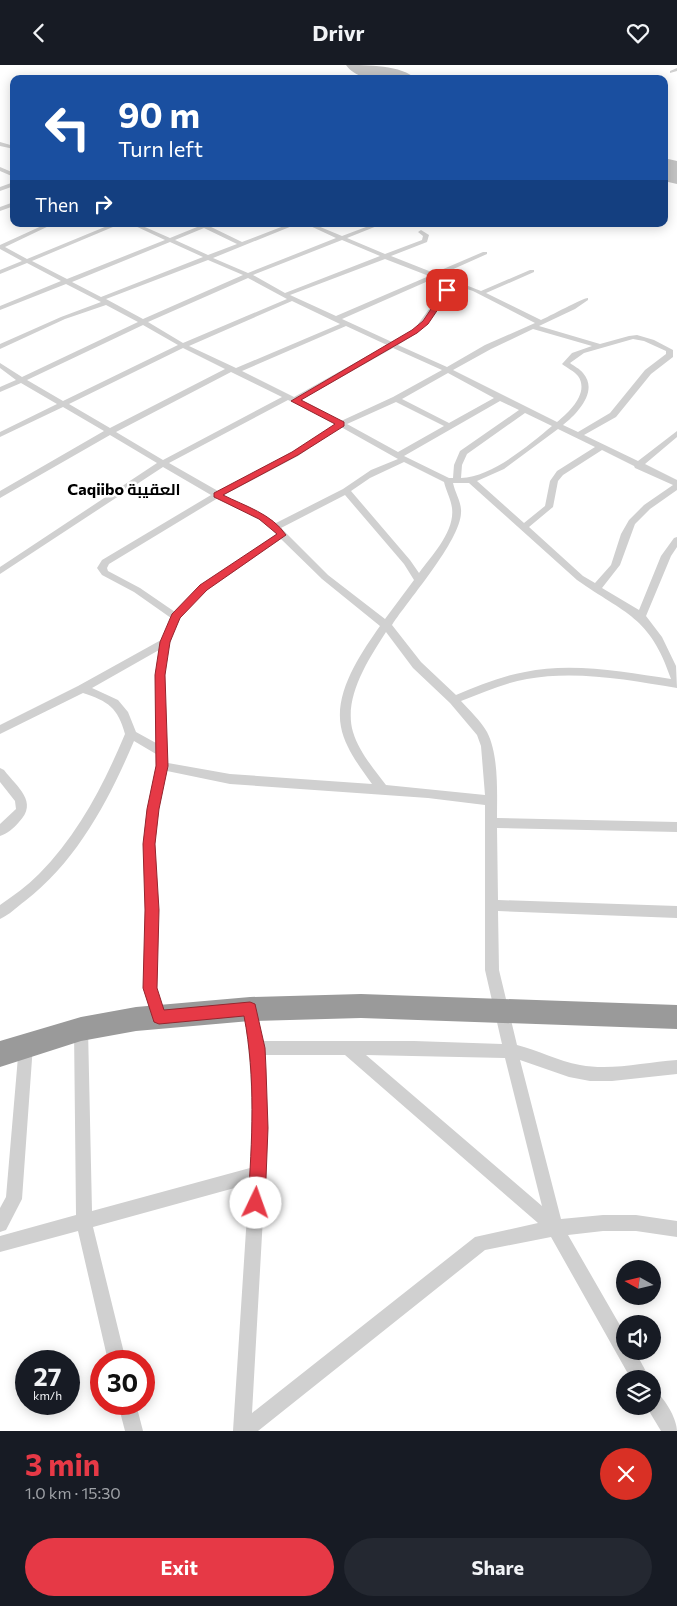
<!DOCTYPE html>
<html lang="en">
<head>
<meta charset="utf-8">
<style>
  body { margin:0; font-family:Commissioner,Cairo,sans-serif; background:#242831; color:#f1f3f6; height:100vh; display:flex; flex-direction:column; font-size:19px; white-space:nowrap }
  * { box-sizing:border-box; margin:0 }
  p { font-size:16px; color:#9ea1a6 }
  .icon { flex:none; width:28px; height:28px; fill:none; stroke:currentColor; stroke-width:2; stroke-linecap:round; stroke-linejoin:round }
  .map { position:relative; height:1366px; overflow:hidden }
  .drawer { display:flex; flex-direction:column; background:#171b24; flex:1 }
  .drawer>* { flex:none }
  .guide { position:absolute; left:10px; top:10px; width:658px; height:152px; border-radius:10px; box-shadow:0 2px 12px #0003; background:#1a4fa0; color:#fff; overflow:hidden }
  .needle { width:32px; rotate:278deg }
  .controls { position:absolute; left:616px; top:1195px; display:grid; gap:10px }
  .controls a { display:grid; place-items:center; width:45px; height:45px; border-radius:50%; background:#171b24; box-shadow:0 2px 12px #0003; font-size:25px }
  .speed { position:absolute; left:15px; top:1285px; display:flex; gap:10px; font-size:25px; font-weight:700; text-align:center }
  .speed>* { display:grid; place-content:center; width:65px; height:65px; border-radius:50%; background:#171b24; box-shadow:0 2px 12px #0003; line-height:1 }
  .speed small { font-size:12px; font-weight:400 }
  .speed .limit { border:8px solid #d22; background:#fff; color:#111 }
  .pin { position:absolute; display:grid; place-items:center; width:42px; height:42px; color:#fff; margin:-21px; border-radius:10px; box-shadow:0 2px 8px #0006 }
  .me { position:absolute; width:55px; margin:-28px; rotate:3deg; stroke-linejoin:round; filter:drop-shadow(0 0 4px #0008) }
  .turn { display:flex; align-items:center; gap:18px; height:105px; padding:0 25px; font-size:22px }
  .turn .icon { width:65px; height:65px; stroke-width:2.5 }
  .turn b { display:block; font-size:35px; line-height:42px }
  .then { display:flex; align-items:center; height:48px; padding:0 25px; background:#0003; gap:10px; font-size:19px }
  .round { display:grid; place-items:center; flex:none; width:52px; height:52px; border-radius:26px; background:#242831 }
  .summary { display:flex; align-items:center; justify-content:space-between; height:85px; padding:0 25px }
  h1 { font-size:30px; font-weight:700; line-height:38px; color:#e63946 }
  .action { display:flex; gap:10px; margin-top:auto; padding:10px 25px }
  .action a { flex:1; height:58px; border-radius:30px; background:#e63946; color:#fff; font-size:20px; font-weight:700; line-height:58px; text-align:center }
  .action a+a { background:#242831; color:#f1f3f6 }
  header { display:flex; justify-content:space-between; align-items:center; height:65px; padding:0 25px; background:#171b24; font-size:22px; font-weight:700 }
  .map>svg:first-child { display:block }
  .lines { fill:none; stroke-linecap:round; stroke-linejoin:round }
  .runway { fill:#c4c4c4; fill-rule:evenodd }
  .street { fill:#d0d0d0; fill-rule:evenodd }
  .highway { fill:#9a9a9a; fill-rule:evenodd }
  .route { fill:#e63946; stroke:#96252e }
  .labels { text-anchor:middle; stroke-width:5; stroke-linejoin:round; paint-order:stroke }
  .far-district-label { font-size:16px; font-weight:bold; fill:#000; stroke:#fff }
</style>
</head>
<body>
<header><svg class="icon" aria-label="back" viewBox="0 0 24 24"><path d="M15 5l-7 7 7 7"/></svg>Drivr<svg class="icon" aria-label="heart" viewBox="0 0 24 24"><path d="M12 20l-8-8c-3-5 5-10 8-4 3-6 11-1 8 4z"/></svg></header>
<div class="map">
<svg width="677" height="1366" viewBox="0 0 677 1366">
  <rect width="100%" height="100%" fill="#fff"/>
  <g class="lines">
    <g class="runway">
      <path d="M346,0C367,0 402,0 416,14C395,14 360,20 346,0Z"/>
      <polygon points="664,93 677,96 677,119 664,116"/>
    </g>
    <g class="street">
      <polygon points="677,3 677,6 670,8 670,6"/>
      <polygon points="0,77 14,81 14,84 0,81"/>
      <polygon points="0,102 14,108 14,112 0,106"/>
      <polygon points="14,117 14,121 0,126 0,122"/>
      <polygon points="14,137 14,141 0,146 0,142"/>
      <path d="M46,159H53L5,182L27,194L112,159H120L32,196L67,214L165,175L131,159H138L170,173L202,160L213,159L209,161L242,177L289,159H297L213,193L248,208L336,173L306,159H313L342,171L374,159H382L347,173L385,189L422,175L423,171L418,167L421,165L429,170L427,177L391,191L434,208L483,187H487V189L440,210L481,226L530,205H534V207L486,228L541,255C548,252 585,232 588,233V235L575,244L539,261L600,279L629,271L637,270L654,275L673,285V292L651,309L616,352L584,370L638,396L677,366V372L645,399L677,415V425L650,444L635,459L620,500L602,523L639,545L661,491L674,473L677,472V482L671,491L646,551L662,572L676,601L677,623C629,615 576,605 527,614C504,618 483,628 461,636C470,646 481,656 487,667C499,690 497,728 497,753L677,757V767L497,763L498,835L677,841V853L498,846L499,905L517,980C538,985 558,996 580,1000C612,1006 645,997 677,995V1009L612,1016H590L569,1012L520,995L561,1154L603,1150H636L677,1156V1172L636,1166H603L568,1170L625,1269V1286H635L650,1314H631L551,1172L485,1185L258,1366H233L249,1119L93,1162L126,1296H108L78,1166L0,1187V1171L76,1150L74,964L76,959L81,957L86,959L88,964L92,1146L250,1103C253,1050 252,997 243,944L245,939L250,937L255,939L263,976H414L502,979L485,905V740L428,733L230,719L167,706L159,744L155,779L158,845L157,923L166,952L164,957L159,959L154,957L143,923L146,845L143,779L147,744L156,701V689L134,676C109,735 77,796 25,836C17,842 9,850 0,854V840C13,831 27,821 39,809C78,770 104,719 125,669C118,643 108,636 83,628L0,669V660L78,621L161,575L171,553L134,527L102,510L97,503L102,495L211,430L163,402L0,509V502L157,398L110,370L0,433V426L104,366L63,342L0,372V367L57,339L21,318L0,327V322L16,315L0,303V298L22,312L138,257L106,240L65,254L0,284V279L61,252L101,237L66,219L0,245V241L61,216L27,198L0,209V205L22,196L0,184V180ZM204,163L237,179L208,190L175,175ZM342,175L380,191L285,228L253,210ZM170,177L203,192L101,232L72,217ZM385,194L429,211L336,251L290,230ZM208,195L243,210L143,254L106,234ZM248,213L287,234L183,278L148,257ZM435,213L452,219L437,233L413,266L392,277L342,254ZM458,221L473,226L535,258L485,280L447,302L398,280L417,268L442,235ZM292,236L340,259L236,303L189,281ZM143,260L178,280L63,336L27,315ZM346,261L387,280L294,332L242,306ZM533,264L592,281L572,288L562,299C567,303 574,306 578,311C590,328 568,348 557,357L453,305L491,284ZM633,274L644,276L666,286V289L645,305L610,348L578,367L563,360C577,349 599,326 583,308C580,304 574,301 570,298L584,288ZM183,283L225,304L110,363L69,339ZM393,283L442,305L393,332L341,356L301,335ZM231,307L282,332L163,395L116,367ZM448,308L494,333L449,358L402,334ZM288,335L336,359L292,387L218,426L169,398ZM500,336L519,345L460,386L454,400L453,413H449L404,391ZM396,337L444,361L398,387L347,359ZM525,348L552,361C529,380 492,412 461,413L462,400L467,389ZM341,362L398,394L371,405L343,424L276,458L224,430L298,391ZM558,364L595,382L557,406L550,416L545,441L524,458L477,416L504,404ZM602,385L634,401L635,403L673,420L644,440L629,455L621,469L611,500L595,518L583,511L529,462L553,442L558,416L563,410ZM404,397L444,417C446,426 451,434 452,443C455,467 432,490 419,508L410,495L351,426L370,413ZM453,418H469L577,515C625,549 650,551 671,614C624,607 572,597 525,607C501,611 478,621 456,630L421,597L392,560C409,534 460,476 461,448C462,438 455,428 453,418ZM345,430L404,499L414,515L385,554L328,510L281,463ZM218,433L267,459L276,469L200,521L175,547L140,523L108,506L107,503L109,499ZM281,474L322,514L380,561C361,588 334,627 341,662C345,683 360,702 372,719L230,709L168,698C166,654 157,593 180,554C198,525 252,494 281,474ZM386,567L413,603L450,638L477,670L481,681L485,730L386,720C374,704 359,687 353,667C343,633 368,595 386,567ZM159,585L155,610L156,678L136,667L128,647L118,635L92,623ZM264,990H345L538,1158L475,1172L252,1348L268,1063ZM366,990L505,993L542,1141Z"/>
      <path d="M0,703L4,705C17,722 39,737 19,757C14,763 7,769 0,771V759L16,744L15,736L0,717Z"/>
      <polygon points="26,973 31,975 33,980 22,1134 6,1165 0,1167 0,1143 6,1132 19,980 21,975"/>
      <path d="M652,1325C664,1330 677,1354 677,1366H661L646,1341H652Z"/>
      <polygon points="118,1339 136,1339 143,1366 125,1366"/>
    </g>
    <polygon class="highway" points="361,929 677,940 677,964 361,953 250,956 136,966 81,976 0,1002 0,976 81,952 136,942 250,932"/>
  </g>
  <path class="route" d="M445,223L451,225L428,259L417,268L301,335L344,357V361L298,390L223,430C245,441 272,449 286,470L207,525L180,553L170,577L165,610L168,701L159,744L155,779L159,845L157,923L164,945L250,937L255,939L265,983L266,1004L268,1063L265,1138L262,1144L256,1146L251,1144L248,1138C252,1076 256,1013 244,951L159,959L154,957L143,923L145,845L143,779L147,744L156,701L155,610L160,577L172,549L200,520L277,469L259,454L214,432V428L292,387L335,359L291,336L412,265L423,256Z"/>
  <g class="labels">
    <g class="far-district-label">
      <text x="124" y="430">Caqiibo العقيبة</text>
    </g>
  </g>
</svg>
<div class="controls">
<a><svg class="needle" viewBox="-14 -14 28 28"><path d="M0-13l5 13h-10z" fill="#e53935"/><path d="M0 13l5-13h-10z" fill="#9ea1a6"/></svg></a>
<a><svg class="icon" aria-label="sound" viewBox="0 0 24 24"><path d="M4 9h4l5-4v14l-5-4H4zM17 9q2 3 0 6"/></svg></a>
<a><svg class="icon" aria-label="layers" viewBox="0 0 24 24"><path d="M12 4l9 5-9 5-9-5zM3 14l9 5 9-5"/></svg></a>
</div>
<div class="speed"><div>27<small>km/h</small></div><div class="limit">30</div></div>
<div class="pin" style="left:447px;top:225px;background:#d93025"><svg class="icon" aria-label="arrive" viewBox="0 0 24 24"><path d="M6 21V4h12l-3 4 3 4H6"/></svg></div>
<svg class="me" style="left:256px;top:1138px" viewBox="-20 -20 40 40"><circle r="19" fill="#fff"/><path d="M0-13L10 11 0 6-10 11z" fill="#e63946"/></svg>
<div class="guide">
<div class="turn"><svg class="icon" aria-label="left" viewBox="0 0 24 24"><path d="M17 20v-9H6M10 6l-5 5 5 5"/></svg><div><b>90 m</b>Turn left</div></div>
<div class="then">Then<svg class="icon" aria-label="right" viewBox="0 0 24 24"><path d="M7 20v-9h11M14 6l5 5-5 5"/></svg></div>
</div>
</div>
<section class="drawer">
<div class="summary"><div><h1>3 min</h1><p>1.0 km · 15:30</p></div><a class="round" style="background:#d93025;color:#fff"><svg class="icon" aria-label="close" viewBox="0 0 24 24"><path d="M6 6l12 12M18 6L6 18"/></svg></a></div>
<div class="action"><a>Exit</a><a>Share</a></div>
</section>
</body>
</html>
